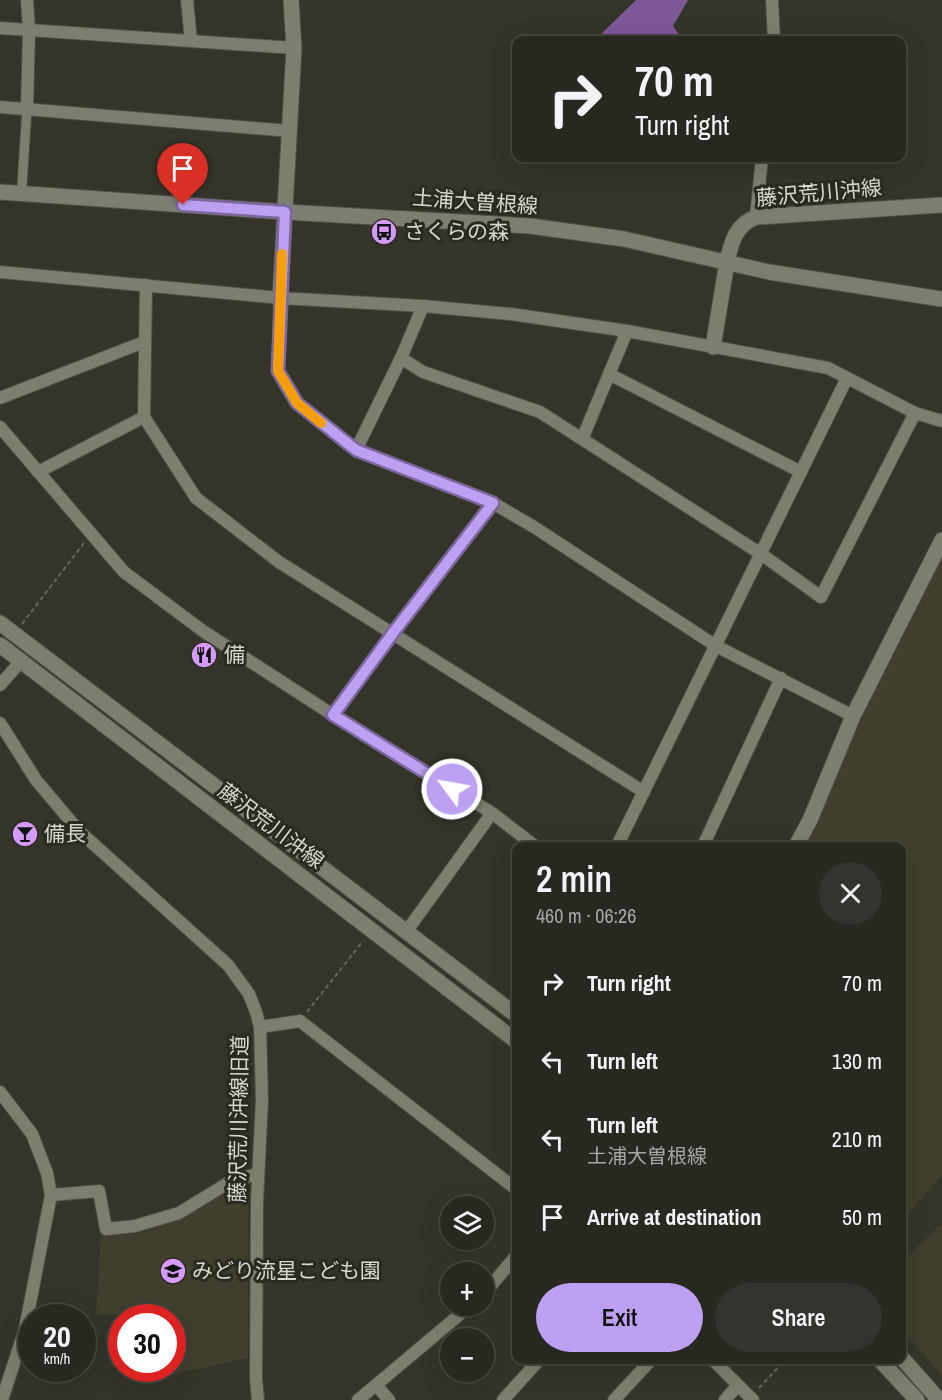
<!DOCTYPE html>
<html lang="en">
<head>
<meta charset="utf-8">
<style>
  body { margin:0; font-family:"Archivo Narrow","Noto Sans JP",sans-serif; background:#34332d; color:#f1f3f6; height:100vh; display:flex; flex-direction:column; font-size:22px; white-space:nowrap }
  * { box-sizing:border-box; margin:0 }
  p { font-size:20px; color:#a5a5a5 }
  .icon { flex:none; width:33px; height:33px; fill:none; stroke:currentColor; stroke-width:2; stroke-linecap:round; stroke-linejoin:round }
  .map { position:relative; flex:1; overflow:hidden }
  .details { position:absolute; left:512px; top:842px; width:394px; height:522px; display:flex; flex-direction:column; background:#282720; border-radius:12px; box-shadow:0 6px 24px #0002,0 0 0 2px #44443e }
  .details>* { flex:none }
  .hud { position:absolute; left:512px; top:36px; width:394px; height:126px; border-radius:12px; box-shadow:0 6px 24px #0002,0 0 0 2px #44443e; background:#282720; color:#f1f3f6; overflow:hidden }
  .tools { position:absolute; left:440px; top:1196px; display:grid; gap:12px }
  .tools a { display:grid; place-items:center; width:54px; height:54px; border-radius:50%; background:#282720; box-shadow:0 6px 24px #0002,0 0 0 2px #44443e; font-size:30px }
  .speed { position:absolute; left:18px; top:1304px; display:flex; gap:12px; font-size:30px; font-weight:700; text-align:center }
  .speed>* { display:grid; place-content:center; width:78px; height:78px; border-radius:50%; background:#282720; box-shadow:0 6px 24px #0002,0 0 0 2px #44443e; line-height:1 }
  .speed small { font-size:15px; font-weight:400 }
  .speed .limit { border:9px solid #d22; background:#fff; color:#111 }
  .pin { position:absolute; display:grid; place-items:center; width:51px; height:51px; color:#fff; margin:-62px -26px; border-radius:50% 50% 50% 0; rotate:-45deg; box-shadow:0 0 6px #0007 }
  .pin .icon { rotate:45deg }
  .me { position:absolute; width:66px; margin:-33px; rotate:302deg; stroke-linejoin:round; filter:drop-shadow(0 0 4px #0008) }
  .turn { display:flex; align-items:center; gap:21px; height:126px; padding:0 24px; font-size:27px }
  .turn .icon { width:78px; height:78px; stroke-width:2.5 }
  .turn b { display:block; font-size:42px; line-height:51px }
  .round { display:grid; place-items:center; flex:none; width:63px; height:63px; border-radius:32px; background:#34332d }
  .overview { display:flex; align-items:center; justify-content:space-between; height:102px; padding:0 24px }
  h1 { font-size:36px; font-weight:600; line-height:45px }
  .cta { display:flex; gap:12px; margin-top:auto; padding:12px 24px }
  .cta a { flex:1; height:69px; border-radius:36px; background:#bca0f2; color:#111; font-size:24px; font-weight:600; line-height:69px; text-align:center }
  .cta a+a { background:#34332d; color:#f1f3f6 }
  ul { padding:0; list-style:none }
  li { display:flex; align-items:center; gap:18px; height:78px; padding:0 24px }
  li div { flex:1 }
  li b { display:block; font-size:22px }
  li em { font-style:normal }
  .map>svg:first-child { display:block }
  .built { fill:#403e2d }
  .forest { fill:#7e5797 }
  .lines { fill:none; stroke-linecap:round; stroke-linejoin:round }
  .pedestrian-casing { stroke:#515047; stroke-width:11 }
  .minor-casing { stroke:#515047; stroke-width:14 }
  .tertiary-casing { stroke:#515047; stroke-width:17 }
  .secondary-casing { stroke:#515047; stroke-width:17 }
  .path { stroke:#66655c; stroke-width:2; stroke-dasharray:4.5 3; stroke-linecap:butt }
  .pedestrian { stroke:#7e7d71; stroke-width:9 }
  .minor { stroke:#7e7d71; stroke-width:12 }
  .tertiary { stroke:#7e7d71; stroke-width:15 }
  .secondary { stroke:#7e7d71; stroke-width:15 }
  .route-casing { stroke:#7a689d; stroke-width:15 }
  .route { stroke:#bca0f2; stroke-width:10 }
  .slow { stroke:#f59e0b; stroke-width:10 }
  .labels { text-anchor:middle; stroke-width:6; stroke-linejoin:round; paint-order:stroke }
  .street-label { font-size:21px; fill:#d7d7d0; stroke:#2b2a20 }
  .poi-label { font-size:21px; fill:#d7d7d0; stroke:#2b2a20; text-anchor:start }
</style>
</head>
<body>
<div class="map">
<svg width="942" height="1400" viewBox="0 0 942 1400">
  <rect width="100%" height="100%" fill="#35342a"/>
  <g class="built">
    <polygon points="942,556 942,1175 902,1221 902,846 804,846 858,720"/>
    <polygon points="248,1182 248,1358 155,1378 150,1369 138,1368 172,1368 172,1317 122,1317 121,1335 117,1336 118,1315 96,1315 101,1234 141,1233 174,1220 230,1187"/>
    <polygon points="942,1223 942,1375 902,1330 902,1262"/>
  </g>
  <polygon class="forest" points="636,0 688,0 673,26 683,40 595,40"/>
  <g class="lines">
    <g class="pedestrian-casing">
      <polyline id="pedestrian" points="22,185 27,109"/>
    </g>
    <g class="minor-casing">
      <g id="minor">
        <polyline points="187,0 191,41"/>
        <polyline points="772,0 774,40"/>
        <polyline points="0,28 294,48"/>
        <polyline points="0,107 290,131"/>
        <polyline points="27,109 29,30 27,0"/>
        <polyline points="756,217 762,158"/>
        <polyline points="0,272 280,298 423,306 511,314 627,331 828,368 915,413 942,421"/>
        <polyline points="146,285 144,417 196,498 279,562 644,792"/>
        <polyline points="280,298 278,371 297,403 356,450 493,503 534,527 716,646 853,716"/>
        <polyline points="401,358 423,372 540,412 761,554 821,597 915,413"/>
        <polyline points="609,374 801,472"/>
        <polyline points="0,398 144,342"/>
        <polyline points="0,427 124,572 203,631 333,715 492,813 535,846"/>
        <polyline points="583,437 627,331"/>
        <polyline points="356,450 401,358 423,306"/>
        <polyline points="38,472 144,417"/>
        <polyline points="0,685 21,661"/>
        <polyline points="333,715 393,633 493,503"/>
        <polyline points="0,723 36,780 79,831 228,965 249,994 256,1012 260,1027 262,1100 257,1201 256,1379 258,1400"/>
        <polyline points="617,846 847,378"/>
        <polyline points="703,846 781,678"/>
        <polyline points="406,932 492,813"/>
        <polyline points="260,1027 300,1021 516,1189"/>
        <polyline points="0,1092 32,1134 47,1173 51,1195 25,1329 2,1400"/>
        <polyline points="51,1195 99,1191 106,1229 135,1226 179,1213 233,1180 258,1174"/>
        <polyline points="483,1295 516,1256"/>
        <polyline points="712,1359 753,1400"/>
        <polyline points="376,1385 389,1400"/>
        <polyline points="358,1400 471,1305"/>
        <polyline points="503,1400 540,1359"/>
        <polyline points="614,1400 652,1359"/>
        <polyline points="725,1400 738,1385"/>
      </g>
    </g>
    <g class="tertiary-casing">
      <g id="tertiary">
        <polyline points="280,298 294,48 291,0"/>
        <polyline points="713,347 727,262"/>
        <polyline points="796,846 810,820 853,716 942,540"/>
      </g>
    </g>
    <g class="secondary-casing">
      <g id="secondary">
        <polyline points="0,192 285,212 530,226 624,239 769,272 942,299"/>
        <path d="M727,262C731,243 736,224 756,217L942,205"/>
        <polyline points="0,623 516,1015"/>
        <polyline points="0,645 516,1041"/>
        <polyline points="902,1358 939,1400"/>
        <polyline points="879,1359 917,1400"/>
      </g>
    </g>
    <g class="path">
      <polyline points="22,624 84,543"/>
      <polyline points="307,1012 363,941"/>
      <polyline points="759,1388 786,1359"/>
    </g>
    <use href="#pedestrian" class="pedestrian"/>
    <use href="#minor" class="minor"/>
    <use href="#tertiary" class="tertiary"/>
    <use href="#secondary" class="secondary"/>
  </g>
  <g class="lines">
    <g class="route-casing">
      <polyline id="route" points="183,205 285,212 278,371 297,403 356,450 493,503 393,633 333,715 452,789"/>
    </g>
    <use href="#route" class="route"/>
    <polyline class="slow" points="282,254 278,371 297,403 321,423"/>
  </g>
  <defs>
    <g id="bus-disc" transform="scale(1.35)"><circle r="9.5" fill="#d59bfa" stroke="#2b2a20"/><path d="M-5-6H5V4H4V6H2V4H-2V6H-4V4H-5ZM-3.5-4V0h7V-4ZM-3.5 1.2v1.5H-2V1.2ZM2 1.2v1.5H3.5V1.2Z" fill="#111"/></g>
    <g id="restaurant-disc" transform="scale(1.35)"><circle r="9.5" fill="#d59bfa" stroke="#2b2a20"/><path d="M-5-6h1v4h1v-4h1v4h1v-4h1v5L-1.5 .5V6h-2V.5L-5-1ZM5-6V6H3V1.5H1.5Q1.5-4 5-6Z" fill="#111"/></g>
    <g id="bar-disc" transform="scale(1.35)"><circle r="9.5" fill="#d59bfa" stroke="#2b2a20"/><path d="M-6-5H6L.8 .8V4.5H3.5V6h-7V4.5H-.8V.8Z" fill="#111"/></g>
    <g id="school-disc" transform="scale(1.35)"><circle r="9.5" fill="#d59bfa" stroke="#2b2a20"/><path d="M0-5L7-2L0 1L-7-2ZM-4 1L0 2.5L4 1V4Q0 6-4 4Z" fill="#111"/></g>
  </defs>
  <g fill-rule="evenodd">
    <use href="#bus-disc" x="384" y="232"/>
    <use href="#restaurant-disc" x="204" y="655"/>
    <use href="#bar-disc" x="25" y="834"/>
    <use href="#school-disc" x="173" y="1271"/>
  </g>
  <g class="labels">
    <g class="street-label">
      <text transform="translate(819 193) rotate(-5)" y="7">藤沢荒川沖線</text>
      <text transform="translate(475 202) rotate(4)" y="7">土浦大曽根線</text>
      <text transform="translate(271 826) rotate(37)" y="7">藤沢荒川沖線</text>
      <text transform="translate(239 1119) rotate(-89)" y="7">藤沢荒川沖線旧道</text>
    </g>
    <g class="poi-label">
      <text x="404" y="239">さくらの森</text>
      <text x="224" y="662">備</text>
      <text x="44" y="841">備長</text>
      <text x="192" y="1278">みどり流星こども園</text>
    </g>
  </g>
</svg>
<div class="tools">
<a><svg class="icon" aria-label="layers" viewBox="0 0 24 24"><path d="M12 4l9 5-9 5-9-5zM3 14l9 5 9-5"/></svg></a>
<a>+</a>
<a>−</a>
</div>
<div class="speed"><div>20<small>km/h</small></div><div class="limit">30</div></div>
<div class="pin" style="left:183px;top:205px;background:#d93025"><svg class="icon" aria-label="arrive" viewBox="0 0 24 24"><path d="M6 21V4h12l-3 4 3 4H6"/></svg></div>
<svg class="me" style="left:452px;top:789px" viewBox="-20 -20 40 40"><circle r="17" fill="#bca0f2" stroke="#fff" stroke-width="3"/><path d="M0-11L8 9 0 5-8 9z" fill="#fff"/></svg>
<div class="hud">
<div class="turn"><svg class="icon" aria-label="right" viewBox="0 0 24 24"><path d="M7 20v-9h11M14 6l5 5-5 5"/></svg><div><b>70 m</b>Turn right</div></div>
</div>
<section class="details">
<div class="overview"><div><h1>2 min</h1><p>460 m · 06:26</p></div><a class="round"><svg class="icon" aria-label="close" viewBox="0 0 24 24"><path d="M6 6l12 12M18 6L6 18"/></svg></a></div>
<ul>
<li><svg class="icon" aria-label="right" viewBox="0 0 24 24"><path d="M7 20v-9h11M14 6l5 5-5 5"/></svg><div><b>Turn right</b></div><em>70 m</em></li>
<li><svg class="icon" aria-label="left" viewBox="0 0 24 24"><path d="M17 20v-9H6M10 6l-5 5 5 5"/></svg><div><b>Turn left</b></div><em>130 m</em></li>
<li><svg class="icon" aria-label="left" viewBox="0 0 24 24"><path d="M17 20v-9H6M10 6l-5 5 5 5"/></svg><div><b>Turn left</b><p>土浦大曽根線</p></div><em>210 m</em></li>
<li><svg class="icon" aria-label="arrive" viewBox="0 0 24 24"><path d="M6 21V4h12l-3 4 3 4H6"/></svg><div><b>Arrive at destination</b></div><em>50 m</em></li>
</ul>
<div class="cta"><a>Exit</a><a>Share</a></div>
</section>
</div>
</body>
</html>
